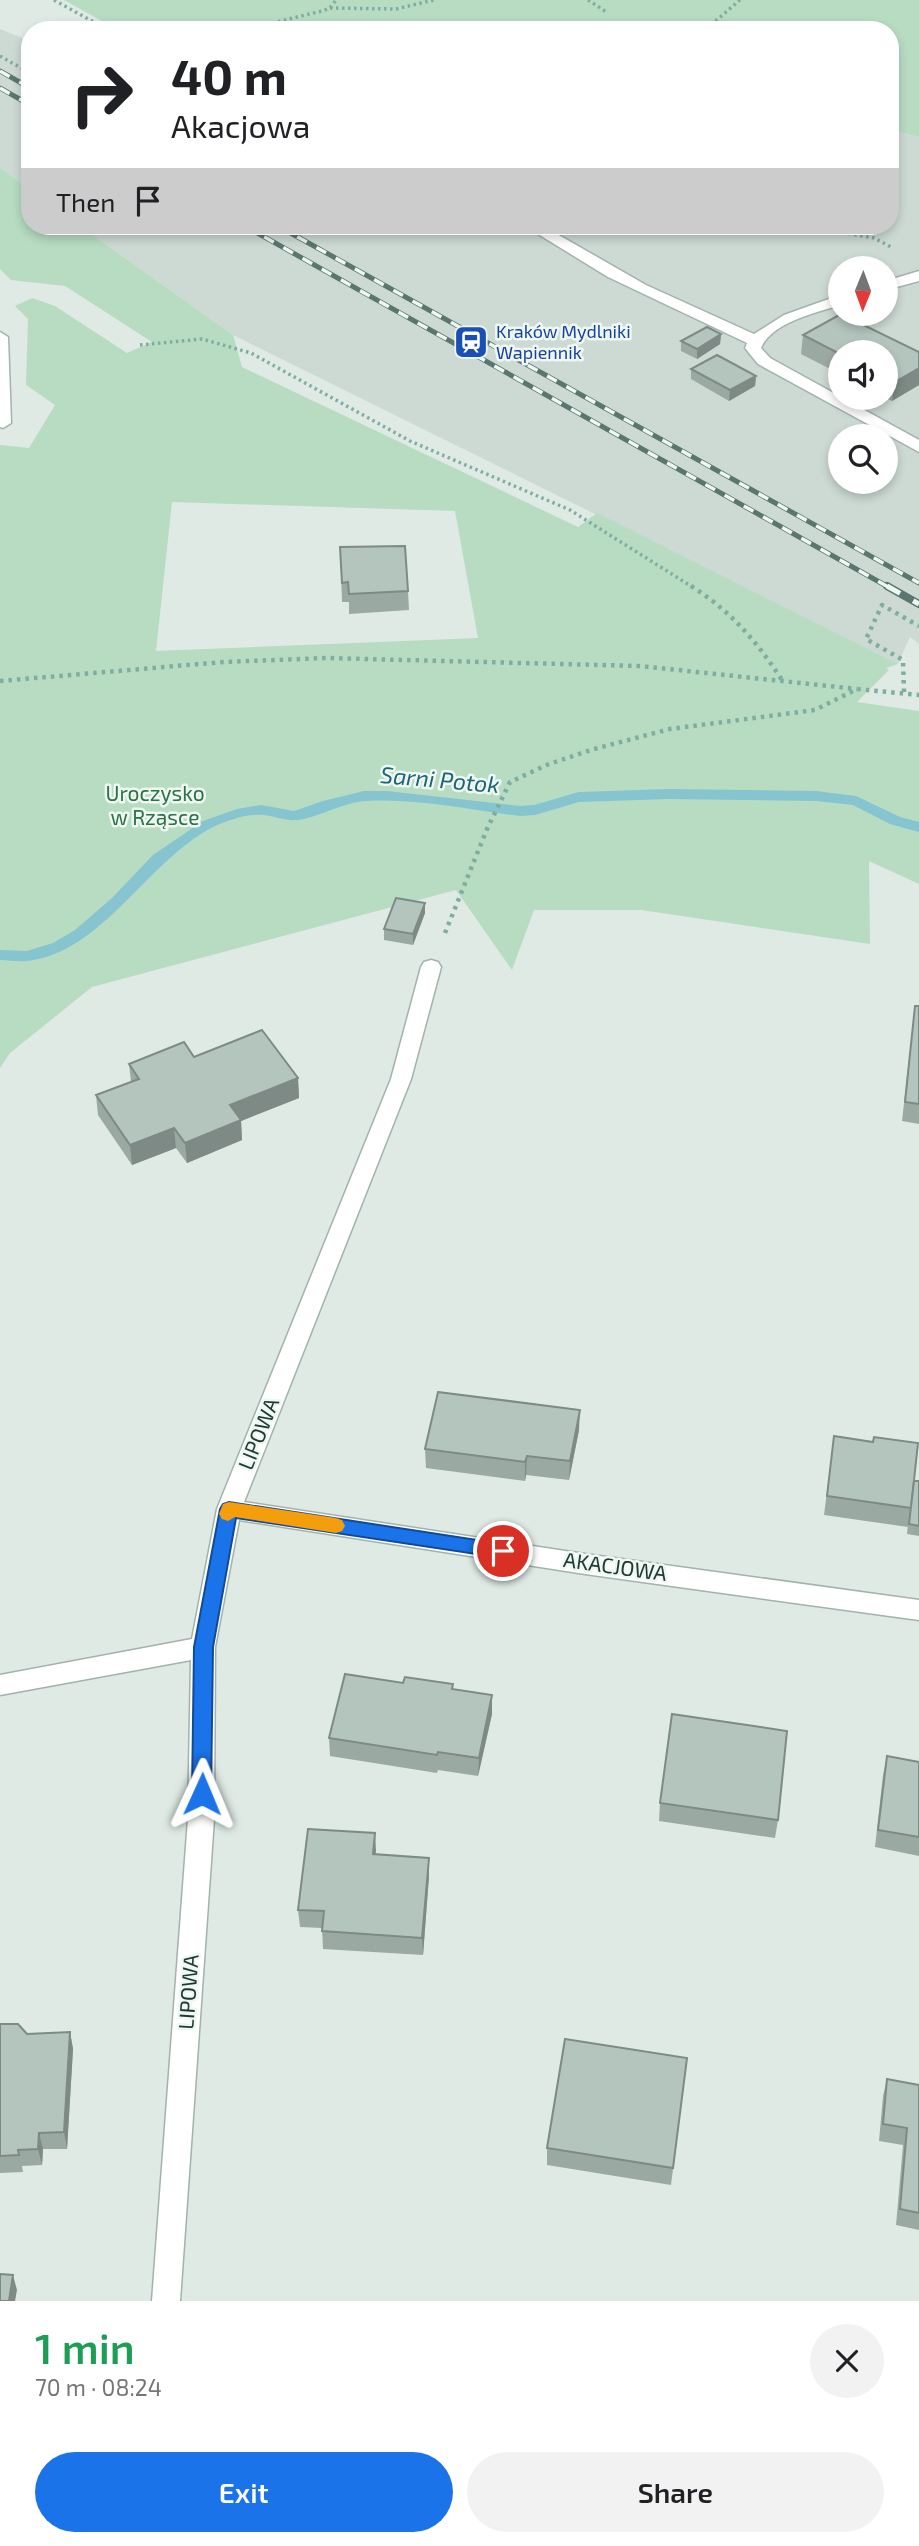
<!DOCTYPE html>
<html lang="en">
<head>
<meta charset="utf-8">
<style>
  body { margin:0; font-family:"Exo 2",sans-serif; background:#f2f2f2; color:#202124; height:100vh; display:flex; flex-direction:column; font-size:26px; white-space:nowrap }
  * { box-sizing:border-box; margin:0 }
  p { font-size:23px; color:#757577 }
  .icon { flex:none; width:38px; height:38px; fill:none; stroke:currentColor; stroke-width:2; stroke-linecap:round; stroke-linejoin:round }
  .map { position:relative; height:2301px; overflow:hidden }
  .panel { display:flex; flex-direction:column; background:#fff; flex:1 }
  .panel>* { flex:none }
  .hud { position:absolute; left:21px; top:21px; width:878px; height:214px; border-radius:28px; box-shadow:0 4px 10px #0003; background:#fff; color:#202124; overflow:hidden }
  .needle { width:46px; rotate:181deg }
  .tools { position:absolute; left:828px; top:256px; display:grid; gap:14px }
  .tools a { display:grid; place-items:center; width:70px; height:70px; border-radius:50%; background:#fff; box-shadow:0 4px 10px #0003; font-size:35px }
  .pin { position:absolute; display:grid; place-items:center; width:60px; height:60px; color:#fff; margin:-30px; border:4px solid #fff; border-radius:50%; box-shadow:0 2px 7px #0007 }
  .me { position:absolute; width:77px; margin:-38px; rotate:1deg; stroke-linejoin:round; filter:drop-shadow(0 0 5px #0008) }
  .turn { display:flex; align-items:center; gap:24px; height:147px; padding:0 35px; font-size:32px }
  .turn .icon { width:91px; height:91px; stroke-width:2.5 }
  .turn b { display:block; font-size:49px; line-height:60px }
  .then { display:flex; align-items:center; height:66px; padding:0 35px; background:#0003; gap:14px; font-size:26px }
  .round { display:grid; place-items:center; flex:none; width:74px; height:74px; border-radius:37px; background:#f2f2f2 }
  .head { display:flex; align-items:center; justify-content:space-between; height:119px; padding:0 35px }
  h1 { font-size:42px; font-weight:600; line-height:52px; color:#1e9e55 }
  .primary-button { display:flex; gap:14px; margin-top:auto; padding:14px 35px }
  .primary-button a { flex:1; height:80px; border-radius:42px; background:#1a73e8; color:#fff; font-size:28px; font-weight:600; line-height:80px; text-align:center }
  .primary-button a+a { background:#f2f2f2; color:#202124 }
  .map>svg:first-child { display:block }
  .built { fill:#cddad4; fill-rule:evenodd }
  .green { fill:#b7dcc2; fill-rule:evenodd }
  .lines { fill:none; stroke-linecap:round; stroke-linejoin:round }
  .stream { fill:#86c4d0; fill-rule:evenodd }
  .minor-casing { stroke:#a2b2ac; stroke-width:3 }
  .path-far1 { stroke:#7faea0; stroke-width:3.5; stroke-dasharray:2.5 3.5; stroke-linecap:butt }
  .path { stroke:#7faea0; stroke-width:4.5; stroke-dasharray:3.5 5; stroke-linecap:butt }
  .minor { fill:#fff; fill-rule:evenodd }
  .rail-far1-casing { stroke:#5a766f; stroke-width:5 }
  .rail-casing { stroke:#5a766f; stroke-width:8 }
  .rail-far1 { stroke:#eff7f3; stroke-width:3.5; stroke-dasharray:11; stroke-linecap:butt }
  .rail { stroke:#eff7f3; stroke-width:5; stroke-dasharray:15; stroke-linecap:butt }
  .wall { fill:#9ba9a3 }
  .shaded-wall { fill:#7e8a85 }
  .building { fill:#b4c5be; stroke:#7e8a85; stroke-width:2 }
  .route { fill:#1a73e8; stroke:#114b97; stroke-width:2 }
  .slow { fill:#f59e0b }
  .labels { text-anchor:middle; stroke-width:5; stroke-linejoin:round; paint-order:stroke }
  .far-transit-label { font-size:18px; fill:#164399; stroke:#eff7f3; text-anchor:start }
  .park-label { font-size:21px; fill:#2b7146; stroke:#eff7f3 }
  .street-label { font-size:21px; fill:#203a33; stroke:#eff7f3 }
  .water-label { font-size:23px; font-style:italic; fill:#1b6575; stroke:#eff7f3 }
</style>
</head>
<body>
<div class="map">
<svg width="919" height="2301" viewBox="0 0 919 2301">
  <rect width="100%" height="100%" fill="#dfeae5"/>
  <g class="built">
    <polygon points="0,29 30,41 30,190 0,169"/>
    <path d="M891,130L919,137V644L910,637L898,664L233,335L80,226H891ZM840,268H886V313H840ZM840,352H886V397H840ZM840,436H886V481H840Z"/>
  </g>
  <g class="green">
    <polygon points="64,0 919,0 919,137 891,130 891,30 345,30 345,27 318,21 284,30 118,30"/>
    <path d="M0,168L30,190V226H80L233,335L242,367L578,527L597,513L898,664L886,668L889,670L857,702L919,711V884L869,861L870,944L641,910H534L512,970L456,890L92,987L10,1053L0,1068V445L29,448L55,405L26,385L28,319L15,306L32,298L55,306L127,353L152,342L65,286L11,280L0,269ZM172,502L455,511L478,638L156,651Z"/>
  </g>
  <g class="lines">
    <path class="stream" d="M668,789L816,791L856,796L900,817L919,822V832L890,824L853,805L816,801L668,799L579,802L535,815L520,816C471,810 416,798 367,801C342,802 316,819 296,820C286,821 274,816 264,815C248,813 228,820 213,827C147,861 102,953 27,961C18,962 9,960 0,960V950L27,951L53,943L75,930L112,898L153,855L203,821L237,809L261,805L294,811L323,801L364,791H387L520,806L534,805L579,792Z"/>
    <g class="minor-casing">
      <g id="minor">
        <path d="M525,226H543L646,285L754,334L784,315L840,295V305C816,313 772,322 761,348L770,358L919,440V452L758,364L745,348L747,343L608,277Z"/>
        <polygon points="919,271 919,281 886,290 886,281"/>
        <polygon points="0,332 8,337 11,423 3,428 0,427"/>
        <polygon points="431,960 438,962 441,967 411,1079 244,1502 585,1554 919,1600 919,1620 585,1574 239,1520 215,1647 214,1819 180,2301 152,2301 188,1819 191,1660 0,1695 0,1675 192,1639 217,1509 391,1079 421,967 424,962"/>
      </g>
    </g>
    <g class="path-far1">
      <polyline points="54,0 108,30"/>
      <polyline points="588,0 608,13"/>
      <polyline points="330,8 396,9 434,0"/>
      <polyline points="711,25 740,0"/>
      <polyline points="243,30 322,11 330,8 336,0"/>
      <polyline points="0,56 30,73"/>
      <polyline points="807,226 874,238 893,248"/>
      <polyline points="140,345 202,339 251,353 410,441 570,510 694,588"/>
    </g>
    <g class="path">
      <path d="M691,586C731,611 757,642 782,680"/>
      <polyline points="0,681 223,662 326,658 640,666 857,689"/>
      <polyline points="904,692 903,660 866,639 882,605 919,626"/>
      <polyline points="445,933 487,829 510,782 549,764 594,749 670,729 815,710 857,689 919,695"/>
    </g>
    <use href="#minor" class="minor"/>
    <g class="rail-far1-casing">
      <g id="rail-far1">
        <polyline points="0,71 30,88"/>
        <polyline points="0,88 30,105"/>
        <polyline points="245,226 890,588"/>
        <polyline points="278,226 919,583"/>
      </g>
    </g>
    <g class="rail-casing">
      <polyline id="rail" points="887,586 919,604"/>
    </g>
    <use href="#rail-far1" class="rail-far1"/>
    <use href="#rail" class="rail"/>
  </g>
  <g class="wall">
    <polygon points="721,334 720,344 697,359 681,351 681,341"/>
    <polygon points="803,335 919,352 919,385 892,401 884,397 886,397 886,352 840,352 840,374 801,354"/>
    <polygon points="691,369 756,376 755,386 729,401 691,379"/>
    <polygon points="340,547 408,591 409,610 349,614 349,602 342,602"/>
    <polygon points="425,903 425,913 413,945 384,940 384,929"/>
    <polygon points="915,1006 919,1006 919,1124 902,1121"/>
    <polygon points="194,1057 298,1078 299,1098 241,1121 242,1140 187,1163 176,1148 132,1165 98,1115 96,1095 131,1082 129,1064"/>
    <polygon points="579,1430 569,1480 526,1475 525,1481 426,1468 425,1449"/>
    <polygon points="834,1436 914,1481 919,1481 919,1536 907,1534 908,1524 908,1527 824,1515"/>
    <polygon points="403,1683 453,1684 453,1689 492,1714 478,1776 438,1770 437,1773 330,1756 329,1738"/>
    <polygon points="887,1756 919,1762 919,1856 875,1847 883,1775"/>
    <polygon points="660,1803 778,1820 775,1838 659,1821"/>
    <polygon points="375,1833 375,1854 429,1858 429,1876 423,1955 323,1949 322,1928 300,1927 298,1910"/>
    <polygon points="0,2024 27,2034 70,2032 73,2049 67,2149 43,2149 42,2165 22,2166 23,2172 0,2173"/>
    <polygon points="687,2058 671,2185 547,2165 547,2148"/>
    <polygon points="887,2079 919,2085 919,2230 896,2225 903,2145 879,2141 883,2096"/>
  </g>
  <g class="shaded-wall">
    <polygon points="721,334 720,344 697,359 697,349"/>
    <polygon points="919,368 919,385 892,401 895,382"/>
    <polygon points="756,376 755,386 729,401 730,390"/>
    <polygon points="425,903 425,913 413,945 413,934"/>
    <polygon points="298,1078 299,1098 241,1121 242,1140 187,1163 185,1143 230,1105"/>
    <polygon points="174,1128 176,1148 132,1165 130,1145"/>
    <polygon points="580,1410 579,1430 569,1480 570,1461"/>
    <polygon points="527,1456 526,1475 525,1481 525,1462"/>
    <polygon points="492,1695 492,1714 478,1776 479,1758"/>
    <polygon points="375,1833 376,1851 373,1872 373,1854"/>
    <polygon points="429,1858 429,1876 423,1955 422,1938"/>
    <polygon points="70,2032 73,2049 67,2149 64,2132"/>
    <polygon points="39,2133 43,2149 42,2165 38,2149"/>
    <polygon points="13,2275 17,2290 15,2301 9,2301"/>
  </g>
  <g class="building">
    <polygon points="841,314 919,352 919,368 895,382 886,378 886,352 840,352 840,354 803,335"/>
    <polygon points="707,327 721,334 697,349 681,341"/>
    <polygon points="717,355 756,376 730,390 691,369"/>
    <polygon points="405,546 408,591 349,594 348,582 342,583 340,547"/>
    <polygon points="396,898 425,903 413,934 384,929"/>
    <polygon points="915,1006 919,1006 919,1104 905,1102"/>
    <polygon points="262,1030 298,1078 230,1105 241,1120 185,1143 174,1128 130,1145 96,1095 139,1079 129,1064 184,1042 194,1057"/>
    <polygon points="438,1392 580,1410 570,1461 527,1456 525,1462 425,1449"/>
    <polygon points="834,1436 873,1442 874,1437 918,1443 911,1508 827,1496"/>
    <polygon points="914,1481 919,1481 919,1526 909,1524"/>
    <polygon points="345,1674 403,1683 405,1677 453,1684 452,1689 492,1695 479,1758 438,1752 437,1755 329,1738"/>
    <polygon points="672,1714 787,1731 778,1820 660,1803"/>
    <polygon points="887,1756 919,1762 919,1837 878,1830"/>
    <polygon points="308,1829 375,1833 373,1854 429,1858 422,1938 322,1931 324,1911 298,1910"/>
    <polygon points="0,2024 18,2024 27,2034 70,2032 64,2132 39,2133 38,2149 18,2150 19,2155 0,2156"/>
    <polygon points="565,2039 687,2058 673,2168 547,2148"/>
    <polygon points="887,2079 919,2085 919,2213 900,2209 907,2128 883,2124"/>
    <polygon points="0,2274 13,2275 9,2301 0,2301"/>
  </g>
  <polygon class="route" points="229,1502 503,1544 509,1546 512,1551 509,1556 503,1558 236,1518 213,1647 211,1794 208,1800 202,1803 195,1800 192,1794 194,1647 220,1509 223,1504"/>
  <polygon class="slow" points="229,1502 336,1518 342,1520 345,1526 342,1531 336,1533 235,1517 228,1521 222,1519 219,1514 223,1504"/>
  <defs>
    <g id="station-square" transform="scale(1.75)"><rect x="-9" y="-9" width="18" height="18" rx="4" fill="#1a4fb4" stroke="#eff7f3"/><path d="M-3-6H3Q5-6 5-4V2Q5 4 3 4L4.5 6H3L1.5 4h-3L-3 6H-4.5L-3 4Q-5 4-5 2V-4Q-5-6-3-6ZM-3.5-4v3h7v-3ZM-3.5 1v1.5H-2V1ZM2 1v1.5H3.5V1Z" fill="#fff"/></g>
  </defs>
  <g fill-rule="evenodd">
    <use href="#station-square" x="471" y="342"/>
  </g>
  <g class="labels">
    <g class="far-transit-label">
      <text x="496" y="338">Kraków Mydlniki<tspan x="496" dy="21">Wapiennik</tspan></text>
    </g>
    <g class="park-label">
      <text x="155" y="801">Uroczysko<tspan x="155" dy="24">w Rząsce</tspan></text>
    </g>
    <g class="street-label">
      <text transform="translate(259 1434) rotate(-68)" y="7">LIPOWA</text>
      <text transform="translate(615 1567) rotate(8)" y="7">AKACJOWA</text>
      <text transform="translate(189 1992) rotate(-86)" y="7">LIPOWA</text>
    </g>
    <g class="water-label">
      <text transform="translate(440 780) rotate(5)" y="8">Sarni Potok</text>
    </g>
  </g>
</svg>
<div class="tools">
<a><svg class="needle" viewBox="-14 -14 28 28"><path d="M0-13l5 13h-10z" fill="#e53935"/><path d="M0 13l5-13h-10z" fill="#757577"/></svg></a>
<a><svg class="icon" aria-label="sound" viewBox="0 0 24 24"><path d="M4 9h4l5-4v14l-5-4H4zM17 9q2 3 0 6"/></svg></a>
<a><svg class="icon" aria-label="search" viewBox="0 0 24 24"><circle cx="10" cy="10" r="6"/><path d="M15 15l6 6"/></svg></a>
</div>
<div class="pin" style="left:503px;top:1551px;background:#d93025"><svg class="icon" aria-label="arrive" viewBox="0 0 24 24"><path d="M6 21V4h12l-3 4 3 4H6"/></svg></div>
<svg class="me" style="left:202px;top:1794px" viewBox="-20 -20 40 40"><path d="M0-17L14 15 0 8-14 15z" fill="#1a73e8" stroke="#fff" stroke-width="4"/></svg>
<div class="hud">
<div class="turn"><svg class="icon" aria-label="right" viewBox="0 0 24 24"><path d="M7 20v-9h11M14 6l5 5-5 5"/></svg><div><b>40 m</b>Akacjowa</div></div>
<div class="then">Then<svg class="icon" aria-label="arrive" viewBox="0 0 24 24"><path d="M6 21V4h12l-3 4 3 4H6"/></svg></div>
</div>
</div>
<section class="panel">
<div class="head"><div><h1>1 min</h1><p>70 m · 08:24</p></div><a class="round"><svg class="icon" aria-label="close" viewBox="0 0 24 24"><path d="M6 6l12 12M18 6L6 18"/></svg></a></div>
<div class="primary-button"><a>Exit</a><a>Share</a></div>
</section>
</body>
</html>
